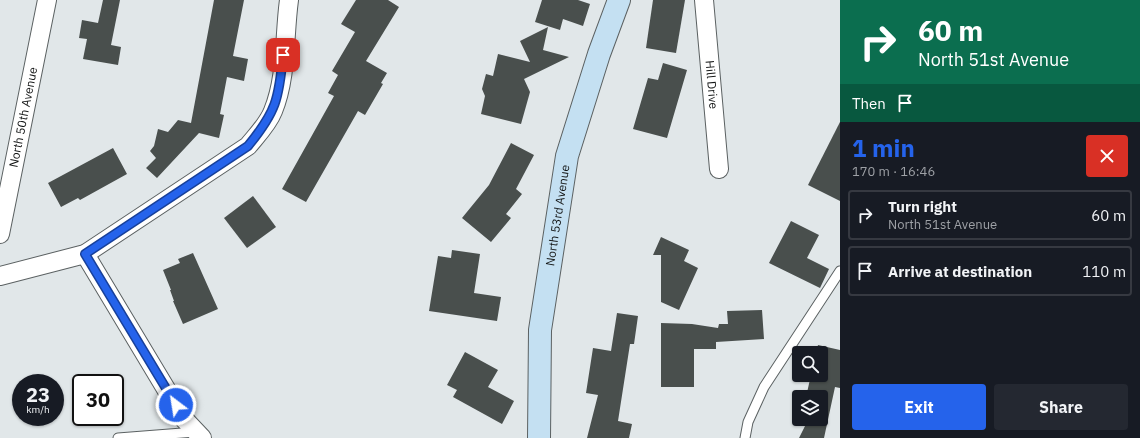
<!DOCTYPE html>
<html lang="en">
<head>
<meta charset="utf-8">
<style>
  body { margin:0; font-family:"IBM Plex Sans",sans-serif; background:#242831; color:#f1f3f6; height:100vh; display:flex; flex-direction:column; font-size:15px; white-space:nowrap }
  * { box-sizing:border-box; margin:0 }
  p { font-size:13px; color:#9ea1a6 }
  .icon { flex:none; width:22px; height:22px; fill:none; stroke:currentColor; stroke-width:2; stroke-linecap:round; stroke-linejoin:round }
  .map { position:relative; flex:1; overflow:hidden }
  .details { display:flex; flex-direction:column; background:#171b24; width:300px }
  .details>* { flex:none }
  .banner { background:#0b6e4f; color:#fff; overflow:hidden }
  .controls { position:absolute; left:792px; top:346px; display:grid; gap:8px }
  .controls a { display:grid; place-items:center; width:36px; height:36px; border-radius:4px; background:#171b24; box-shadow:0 1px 3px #0004; font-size:20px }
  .speed { position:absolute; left:12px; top:374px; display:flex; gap:8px; font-size:20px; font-weight:700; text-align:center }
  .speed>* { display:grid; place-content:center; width:52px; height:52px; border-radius:50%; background:#171b24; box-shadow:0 1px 3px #0004; line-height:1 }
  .speed small { font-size:10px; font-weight:400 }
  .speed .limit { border:2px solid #111; border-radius:6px; background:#fff; color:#111 }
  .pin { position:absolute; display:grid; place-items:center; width:34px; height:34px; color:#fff; margin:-17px; border-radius:8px; box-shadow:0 2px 6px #0006 }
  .me { position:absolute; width:44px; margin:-22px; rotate:329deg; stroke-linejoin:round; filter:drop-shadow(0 0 3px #0008) }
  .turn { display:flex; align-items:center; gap:14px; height:84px; padding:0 12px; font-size:18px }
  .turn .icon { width:52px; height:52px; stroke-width:2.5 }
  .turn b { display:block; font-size:28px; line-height:34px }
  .then { display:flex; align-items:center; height:38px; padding:0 12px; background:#0003; gap:8px; font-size:15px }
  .round { display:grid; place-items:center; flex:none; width:42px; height:42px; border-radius:4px; background:#242831 }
  .overview { display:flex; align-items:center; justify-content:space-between; height:68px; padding:0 12px }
  h1 { font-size:24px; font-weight:700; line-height:30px; color:#2563eb }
  .cta { display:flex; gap:8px; margin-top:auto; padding:8px 12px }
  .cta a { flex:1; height:46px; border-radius:4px; background:#2563eb; color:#fff; font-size:16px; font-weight:700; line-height:46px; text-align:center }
  .cta a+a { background:#242831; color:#f1f3f6 }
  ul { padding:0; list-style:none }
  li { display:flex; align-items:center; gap:12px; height:50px; margin:0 8px 6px; padding:0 4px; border:2px solid #363941; border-radius:4px }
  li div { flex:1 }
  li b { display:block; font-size:15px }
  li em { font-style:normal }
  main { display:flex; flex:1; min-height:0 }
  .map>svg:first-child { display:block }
  .building { fill:#494f4d }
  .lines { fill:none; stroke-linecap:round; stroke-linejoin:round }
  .lane-casing { stroke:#5b6162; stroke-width:11 }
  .street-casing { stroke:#5b6162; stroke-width:20 }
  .secondary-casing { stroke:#5b6162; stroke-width:24 }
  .lane { stroke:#fff; stroke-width:9 }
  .street { stroke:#fff; stroke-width:18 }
  .secondary { stroke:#c4e0f2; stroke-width:22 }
  .route-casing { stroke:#184099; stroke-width:10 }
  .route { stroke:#2563eb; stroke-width:7 }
  .labels { text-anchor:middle; stroke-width:4; stroke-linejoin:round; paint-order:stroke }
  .street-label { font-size:12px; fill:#141616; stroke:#e1e7e9 }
</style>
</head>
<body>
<main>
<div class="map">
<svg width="840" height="438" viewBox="0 0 840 438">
  <rect width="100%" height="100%" fill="#e1e7e9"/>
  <g class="building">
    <polygon points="103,0 120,0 111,45 121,47 118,65 83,59 87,39 79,38 82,20 98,23"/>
    <polygon points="214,0 244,0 233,56 248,59 244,81 227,77 220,114 224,115 219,138 199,133 157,178 146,168 156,158 150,151 154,146 158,129 168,132 178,120 191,123"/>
    <polygon points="356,0 388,0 399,7 366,61 387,73 381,83 383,84 365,115 358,111 306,202 282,189 334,96 328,93 338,75 332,71 355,32 341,24"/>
    <polygon points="542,0 578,0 590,4 583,26 563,19 560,30 535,22"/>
    <polygon points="653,0 685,0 676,53 646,48"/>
    <polygon points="548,27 543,50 569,57 524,79 530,92 521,124 481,114 485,96 482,89 486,74 493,76 498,54 530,62 520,41"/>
    <polygon points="663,63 687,70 667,138 633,129 648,78 658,80"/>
    <polygon points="840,122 840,201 808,185"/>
    <polygon points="511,143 534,155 516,189 522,194 506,214 511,218 491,242 462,218 489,185"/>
    <polygon points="113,148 127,174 80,200 78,198 61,207 48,183"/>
    <polygon points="253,196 276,227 247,248 224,218"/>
    <polygon points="791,221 819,235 807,258 829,269 820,288 769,263"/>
    <polygon points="661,237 689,250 684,261 698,268 679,310 661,302 661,255 653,255"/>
    <polygon points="452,250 480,254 474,293 501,297 497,321 429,311 438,256 451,258"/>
    <polygon points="193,253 218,309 183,324 173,301 174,301 170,290 171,290 163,270 180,263 178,259"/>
    <polygon points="762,310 764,339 716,342 716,349 694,349 694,387 661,387 661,323 692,324 718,328 719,324 728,324 727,311"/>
    <polygon points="617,313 638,316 634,344 630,344 618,421 632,424 629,438 587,438 598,395 586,393 593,348 611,351"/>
    <polygon points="818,345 840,350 840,388 835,387 824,438 799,438 806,424 800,422 801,419 821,419 821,397 806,397 811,375 821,375 821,353 816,353"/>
    <polygon points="465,352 498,370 488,387 514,401 502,424 453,397 457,390 447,385"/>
  </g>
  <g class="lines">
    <g class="lane-casing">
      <g id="lane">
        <polyline points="118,438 195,432"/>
        <polyline points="745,438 748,422 764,387 840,271"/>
      </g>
    </g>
    <g class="street-casing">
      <g id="street">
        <path id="s1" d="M704,0L719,169"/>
        <path id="s2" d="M0,234L47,0"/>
        <polyline points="85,254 184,419 202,438"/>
        <path d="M0,276L85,254L248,146C257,135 268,124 273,111C287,77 284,36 289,0"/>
      </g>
    </g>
    <g class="secondary-casing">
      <g id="secondary">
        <path id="s3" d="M539,438L540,330L567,156L599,54L619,0"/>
      </g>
    </g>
    <use href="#lane" class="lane"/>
    <use href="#street" class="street"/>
    <use href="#secondary" class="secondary"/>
  </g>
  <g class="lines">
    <g class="route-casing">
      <path id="route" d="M176,405L85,254L248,146C276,112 279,99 283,55"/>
    </g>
    <use href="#route" class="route"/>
  </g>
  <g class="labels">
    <g class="street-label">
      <text dy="4" stroke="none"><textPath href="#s1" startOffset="85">Hill Drive</textPath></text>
      <text dy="4" stroke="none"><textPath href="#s2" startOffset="119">North 50th Avenue</textPath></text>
      <text dy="4" stroke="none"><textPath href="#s3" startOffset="224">North 53rd Avenue</textPath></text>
    </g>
  </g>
</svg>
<div class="controls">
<a><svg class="icon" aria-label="search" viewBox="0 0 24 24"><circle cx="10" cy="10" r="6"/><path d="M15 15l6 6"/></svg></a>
<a><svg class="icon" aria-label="layers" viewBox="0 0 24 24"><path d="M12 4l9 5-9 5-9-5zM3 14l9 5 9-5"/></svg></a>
</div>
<div class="speed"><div>23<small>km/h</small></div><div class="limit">30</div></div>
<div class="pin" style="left:283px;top:55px;background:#d93025"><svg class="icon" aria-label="arrive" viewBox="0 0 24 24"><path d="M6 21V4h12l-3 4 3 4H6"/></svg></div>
<svg class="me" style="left:176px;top:405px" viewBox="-20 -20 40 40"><circle r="17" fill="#2563eb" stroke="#fff" stroke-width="3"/><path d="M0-11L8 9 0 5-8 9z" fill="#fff"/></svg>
</div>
<section class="details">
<div class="banner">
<div class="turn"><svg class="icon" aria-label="right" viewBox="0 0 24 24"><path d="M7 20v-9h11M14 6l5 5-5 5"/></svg><div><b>60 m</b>North 51st Avenue</div></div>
<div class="then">Then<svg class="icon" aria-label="arrive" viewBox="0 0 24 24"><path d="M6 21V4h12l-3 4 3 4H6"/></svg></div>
</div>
<div class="overview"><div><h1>1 min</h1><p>170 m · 16:46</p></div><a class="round" style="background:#d93025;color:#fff"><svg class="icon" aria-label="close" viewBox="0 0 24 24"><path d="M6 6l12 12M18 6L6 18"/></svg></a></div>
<ul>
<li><svg class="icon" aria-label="right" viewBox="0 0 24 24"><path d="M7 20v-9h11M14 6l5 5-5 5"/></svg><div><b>Turn right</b><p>North 51st Avenue</p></div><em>60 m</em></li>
<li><svg class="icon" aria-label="arrive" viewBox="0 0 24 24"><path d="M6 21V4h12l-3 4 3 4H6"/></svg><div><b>Arrive at destination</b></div><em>110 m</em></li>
</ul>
<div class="cta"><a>Exit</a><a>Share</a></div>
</section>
</main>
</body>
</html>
